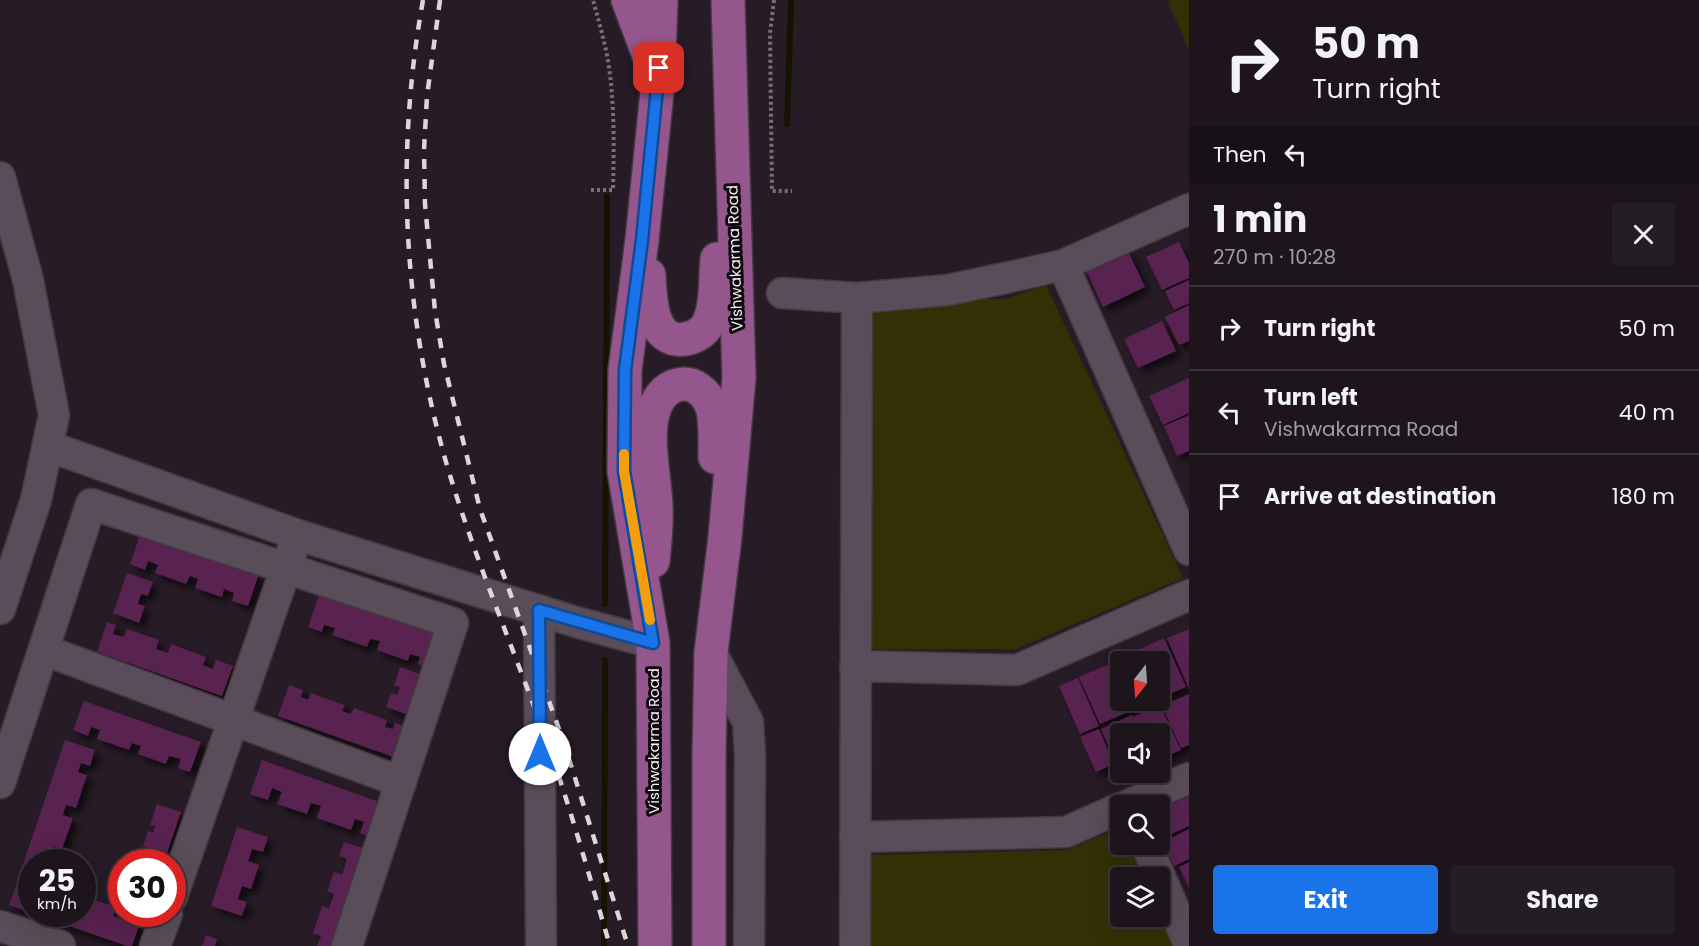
<!DOCTYPE html>
<html lang="en">
<head>
<meta charset="utf-8">
<style>
  body { margin:0; font-family:Poppins,sans-serif; background:#251d25; color:#f1f3f6; height:100vh; display:flex; flex-direction:column; font-size:22px; white-space:nowrap }
  * { box-sizing:border-box; margin:0 }
  p { font-size:20px; color:#a09ea3 }
  .icon { flex:none; width:33px; height:33px; fill:none; stroke:currentColor; stroke-width:2; stroke-linecap:round; stroke-linejoin:round }
  .map { position:relative; flex:1; overflow:hidden }
  .panel { display:flex; flex-direction:column; background:#1d141c; width:510px }
  .panel>* { flex:none }
  .top-card { background:#1d141c; color:#f1f3f6; overflow:hidden }
  .needle { width:39px; rotate:197deg }
  .tools { position:absolute; left:1110px; top:651px; display:grid; gap:12px }
  .tools a { display:grid; place-items:center; width:60px; height:60px; border-radius:6px; background:#1d141c; box-shadow:0 6px 24px #0002,0 0 0 2px #3b333b; font-size:30px }
  .speed { position:absolute; left:18px; top:849px; display:flex; gap:12px; font-size:30px; font-weight:700; text-align:center }
  .speed>* { display:grid; place-content:center; width:78px; height:78px; border-radius:50%; background:#1d141c; box-shadow:0 6px 24px #0002,0 0 0 2px #3b333b; line-height:1 }
  .speed small { font-size:15px; font-weight:400 }
  .speed .limit { border:9px solid #d22; background:#fff; color:#111 }
  .pin { position:absolute; display:grid; place-items:center; width:51px; height:51px; color:#fff; margin:-26px; border-radius:12px; box-shadow:0 3px 9px #0006 }
  .me { position:absolute; width:66px; margin:-33px; rotate:0deg; stroke-linejoin:round; filter:drop-shadow(0 0 4px #0008) }
  .turn { display:flex; align-items:center; gap:21px; height:126px; padding:0 24px; font-size:27px }
  .turn .icon { width:78px; height:78px; stroke-width:2.5 }
  .turn b { display:block; font-size:42px; line-height:51px }
  .then { display:flex; align-items:center; height:57px; padding:0 24px; background:#0003; gap:12px; font-size:22px }
  .round { display:grid; place-items:center; flex:none; width:63px; height:63px; border-radius:6px; background:#251d25 }
  .summary { display:flex; align-items:center; justify-content:space-between; height:102px; padding:0 24px }
  h1 { font-size:36px; font-weight:700; line-height:45px }
  .action { display:flex; gap:12px; margin-top:auto; padding:12px 24px }
  .action a { flex:1; height:69px; border-radius:6px; background:#1a73e8; color:#fff; font-size:24px; font-weight:700; line-height:69px; text-align:center }
  .action a+a { background:#251d25; color:#f1f3f6 }
  ul { padding:0; list-style:none }
  li { display:flex; align-items:center; gap:18px; height:84px; padding:0 24px; border-top:2px solid #3b333b }
  li div { flex:1 }
  li b { display:block; font-size:22px }
  li em { font-style:normal }
  main { display:flex; flex:1; min-height:0 }
  .map>svg:first-child { display:block }
  .green { fill:#323005 }
  .lines { fill:none; stroke-linecap:round; stroke-linejoin:round }
  .stream { stroke:#141200; stroke-width:6 }
  .building { fill:#582051; filter:url(#shadow) }
  .minor-casing { stroke:#433941; stroke-width:33 }
  .major-casing { stroke:#433941; stroke-width:36 }
  .path { stroke:#7a6f78; stroke-width:4; stroke-dasharray:3 3; stroke-linecap:butt }
  .minor { stroke:#5a4c58; stroke-width:30 }
  .major { stroke:#94568d; stroke-width:33 }
  .rail { stroke:#dfd6dd; stroke-width:4.5; stroke-dasharray:10 10; stroke-linecap:butt }
  .route-casing { stroke:#114b97; stroke-width:15 }
  .route { stroke:#1a73e8; stroke-width:10 }
  .slow { stroke:#f59e0b; stroke-width:10 }
  .labels { text-anchor:middle; stroke-width:6; stroke-linejoin:round; paint-order:stroke }
  .street-label { font-size:15px; fill:#f7eef5; stroke:#0d080c }
</style>
</head>
<body>
<main>
<div class="map">
<svg width="1189" height="946" viewBox="0 0 1189 946">
  <defs>
    <filter id="shadow"><feDropShadow dx="5.5" dy="5.5" stdDeviation="3" flood-color="#0009"/></filter>
  </defs>
  <rect width="100%" height="100%" fill="#271b25"/>
  <g class="green">
    <polygon points="1171,0 1189,0 1189,50 1168,2"/>
    <polygon points="1046,285 1183,578 1016,649 869,649 871,299 1005,299"/>
    <polygon points="1120,828 1120,844 1128,845 1143,877 1120,878 1120,916 1160,916 1160,913 1175,946 868,946 870,855 1066,850"/>
  </g>
  <g class="lines">
    <g class="stream">
      <polyline points="787,124 791,0"/>
      <polyline points="605,604 607,196"/>
      <polyline points="604,946 605,660"/>
    </g>
  </g>
  <g class="building">
    <polygon points="1179,242 1189,263 1189,278 1162,290 1146,257"/>
    <polygon points="1128,251 1145,287 1103,307 1086,270"/>
    <polygon points="1189,280 1189,303 1174,310 1165,291"/>
    <polygon points="1189,305 1189,341 1179,345 1165,317"/>
    <polygon points="1162,321 1176,351 1138,368 1124,339"/>
    <polygon points="1189,378 1189,413 1163,425 1149,396"/>
    <polygon points="1189,415 1189,451 1177,456 1164,426"/>
    <polygon points="141,532 259,574 248,606 232,601 234,593 224,589 222,597 195,588 198,579 190,576 186,584 155,573 158,565 148,561 145,570 130,564"/>
    <polygon points="127,573 153,582 148,596 141,594 138,604 145,606 139,623 113,613"/>
    <polygon points="319,595 443,636 432,669 418,664 420,657 410,654 408,661 377,650 380,641 370,639 367,647 332,635 335,628 324,625 322,632 308,627"/>
    <polygon points="107,622 116,625 113,634 124,637 127,629 159,640 156,649 168,653 171,644 206,657 203,665 213,669 216,660 233,666 222,696 97,652"/>
    <polygon points="1189,629 1189,689 1167,638"/>
    <polygon points="1164,638 1186,687 1160,698 1160,662 1120,662 1120,692 1109,666 1137,654 1136,651"/>
    <polygon points="1107,665 1120,695 1120,700 1123,700 1128,712 1100,724 1079,677"/>
    <polygon points="400,667 431,678 417,718 386,707 391,693 397,695 400,687 394,686"/>
    <polygon points="1078,678 1099,726 1080,734 1059,686"/>
    <polygon points="289,685 303,690 301,697 308,700 311,693 345,705 342,711 351,714 354,708 387,720 385,727 393,729 395,723 413,729 402,760 278,716"/>
    <polygon points="1189,694 1189,745 1181,748 1162,706"/>
    <polygon points="1124,700 1154,700 1129,711"/>
    <polygon points="84,701 201,742 190,772 178,768 181,759 169,756 166,764 138,754 141,746 132,743 129,750 97,739 100,730 91,727 88,736 73,730"/>
    <polygon points="1160,705 1181,750 1160,759 1160,734 1141,734 1133,717"/>
    <polygon points="1132,715 1139,734 1120,734 1120,772 1128,773 1121,775 1101,729"/>
    <polygon points="1099,729 1114,764 1096,772 1080,737"/>
    <polygon points="65,740 95,750 90,766 81,763 78,772 87,775 76,808 66,805 63,815 73,818 62,849 54,846 50,857 59,859 58,862 32,862 32,870 22,867"/>
    <polygon points="262,760 388,805 375,839 360,833 364,822 355,819 351,830 317,818 321,806 311,803 307,814 277,804 282,792 272,788 268,800 250,794"/>
    <polygon points="1189,796 1189,826 1162,838 1160,832 1160,810"/>
    <polygon points="157,804 181,812 164,862 137,862 140,852 145,854 147,847 143,846 148,831 153,833 155,826 150,825"/>
    <polygon points="237,827 268,837 263,852 252,849 248,861 259,865 251,889 242,886 238,899 247,902 242,916 211,906"/>
    <polygon points="1189,829 1189,859 1174,866 1163,842"/>
    <polygon points="344,842 370,850 338,946 317,946 321,936 313,933 322,906 329,908 334,894 327,891 334,872 342,875 347,859 339,856"/>
    <polygon points="1189,862 1189,888 1179,867"/>
    <polygon points="20,874 32,879 32,913 9,905"/>
    <polygon points="82,896 116,907 113,916 121,919 123,914 133,914 142,917 132,946 127,946 34,914 82,914"/>
    <polygon points="206,935 217,939 215,946 202,946"/>
  </g>
  <g class="lines">
    <g class="minor-casing">
      <g id="minor">
        <polyline points="0,177 28,280 54,415 36,500 0,609"/>
        <polyline points="1063,265 1189,550"/>
        <polyline points="782,293 857,298 948,290 1005,278 1063,265 1189,209"/>
        <polyline points="48,446 298,535 576,622 653,643"/>
        <polyline points="539,610 541,946"/>
        <polyline points="44,650 401,782"/>
        <polyline points="711,652 748,722 750,755 749,946"/>
        <polyline points="855,666 1017,670 1189,595"/>
        <polyline points="0,783 91,504 453,623 347,946"/>
        <polyline points="1126,806 1189,778"/>
        <polyline points="855,837 1066,832 1120,808"/>
        <polyline points="1146,844 1189,944"/>
        <polyline points="172,897 292,551"/>
        <polyline points="0,926 60,946"/>
        <polyline points="155,946 167,914"/>
        <polyline points="855,946 857,298"/>
      </g>
    </g>
    <g class="major-casing">
      <g id="major">
        <polyline points="628,0 654,69"/>
        <path d="M649,275C650,299 651,344 685,339C694,338 704,332 708,324C717,305 715,280 717,259"/>
        <path d="M653,561C655,543 657,525 656,506C655,478 645,438 654,410C664,378 699,374 712,407C716,419 715,443 715,457"/>
        <polyline points="655,946 653,643 624,471 625,370 642,240 658,82 661,0"/>
        <polyline points="709,946 709,757 711,652 725,537 739,378 728,0"/>
      </g>
    </g>
    <g class="path">
      <polyline points="774,0 770,33 772,191 792,191"/>
      <path d="M591,190H613C614,145 615,99 607,55C603,36 598,18 593,0"/>
    </g>
    <use href="#minor" class="minor"/>
    <use href="#major" class="major"/>
    <g class="rail">
      <path d="M423,0C395,155 403,311 446,462C475,561 517,656 551,753C573,817 591,882 610,946"/>
      <polyline points="440,0 427,96 424,150 425,204 435,311 444,364 480,509 564,743 628,946"/>
    </g>
  </g>
  <g class="lines">
    <g class="route-casing">
      <polyline id="route" points="540,754 539,610 653,643 624,471 625,370 642,240 659,68"/>
    </g>
    <use href="#route" class="route"/>
    <polyline class="slow" points="624,454 624,471 650,620"/>
  </g>
  <g class="labels">
    <g class="street-label">
      <text transform="translate(735 258) rotate(-92)" y="5">Vishwakarma Road</text>
      <text transform="translate(654 741) rotate(-90)" y="5">Vishwakarma Road</text>
    </g>
  </g>
</svg>
<div class="tools">
<a><svg class="needle" viewBox="-14 -14 28 28"><path d="M0-13l5 13h-10z" fill="#e53935"/><path d="M0 13l5-13h-10z" fill="#a09ea3"/></svg></a>
<a><svg class="icon" aria-label="sound" viewBox="0 0 24 24"><path d="M4 9h4l5-4v14l-5-4H4zM17 9q2 3 0 6"/></svg></a>
<a><svg class="icon" aria-label="search" viewBox="0 0 24 24"><circle cx="10" cy="10" r="6"/><path d="M15 15l6 6"/></svg></a>
<a><svg class="icon" aria-label="layers" viewBox="0 0 24 24"><path d="M12 4l9 5-9 5-9-5zM3 14l9 5 9-5"/></svg></a>
</div>
<div class="speed"><div>25<small>km/h</small></div><div class="limit">30</div></div>
<div class="pin" style="left:659px;top:68px;background:#d93025"><svg class="icon" aria-label="arrive" viewBox="0 0 24 24"><path d="M6 21V4h12l-3 4 3 4H6"/></svg></div>
<svg class="me" style="left:540px;top:754px" viewBox="-20 -20 40 40"><circle r="19" fill="#fff"/><path d="M0-13L10 11 0 6-10 11z" fill="#1a73e8"/></svg>
</div>
<section class="panel">
<div class="top-card">
<div class="turn"><svg class="icon" aria-label="right" viewBox="0 0 24 24"><path d="M7 20v-9h11M14 6l5 5-5 5"/></svg><div><b>50 m</b>Turn right</div></div>
<div class="then">Then<svg class="icon" aria-label="left" viewBox="0 0 24 24"><path d="M17 20v-9H6M10 6l-5 5 5 5"/></svg></div>
</div>
<div class="summary"><div><h1>1 min</h1><p>270 m · 10:28</p></div><a class="round"><svg class="icon" aria-label="close" viewBox="0 0 24 24"><path d="M6 6l12 12M18 6L6 18"/></svg></a></div>
<ul>
<li><svg class="icon" aria-label="right" viewBox="0 0 24 24"><path d="M7 20v-9h11M14 6l5 5-5 5"/></svg><div><b>Turn right</b></div><em>50 m</em></li>
<li><svg class="icon" aria-label="left" viewBox="0 0 24 24"><path d="M17 20v-9H6M10 6l-5 5 5 5"/></svg><div><b>Turn left</b><p>Vishwakarma Road</p></div><em>40 m</em></li>
<li><svg class="icon" aria-label="arrive" viewBox="0 0 24 24"><path d="M6 21V4h12l-3 4 3 4H6"/></svg><div><b>Arrive at destination</b></div><em>180 m</em></li>
</ul>
<div class="action"><a>Exit</a><a>Share</a></div>
</section>
</main>
</body>
</html>
